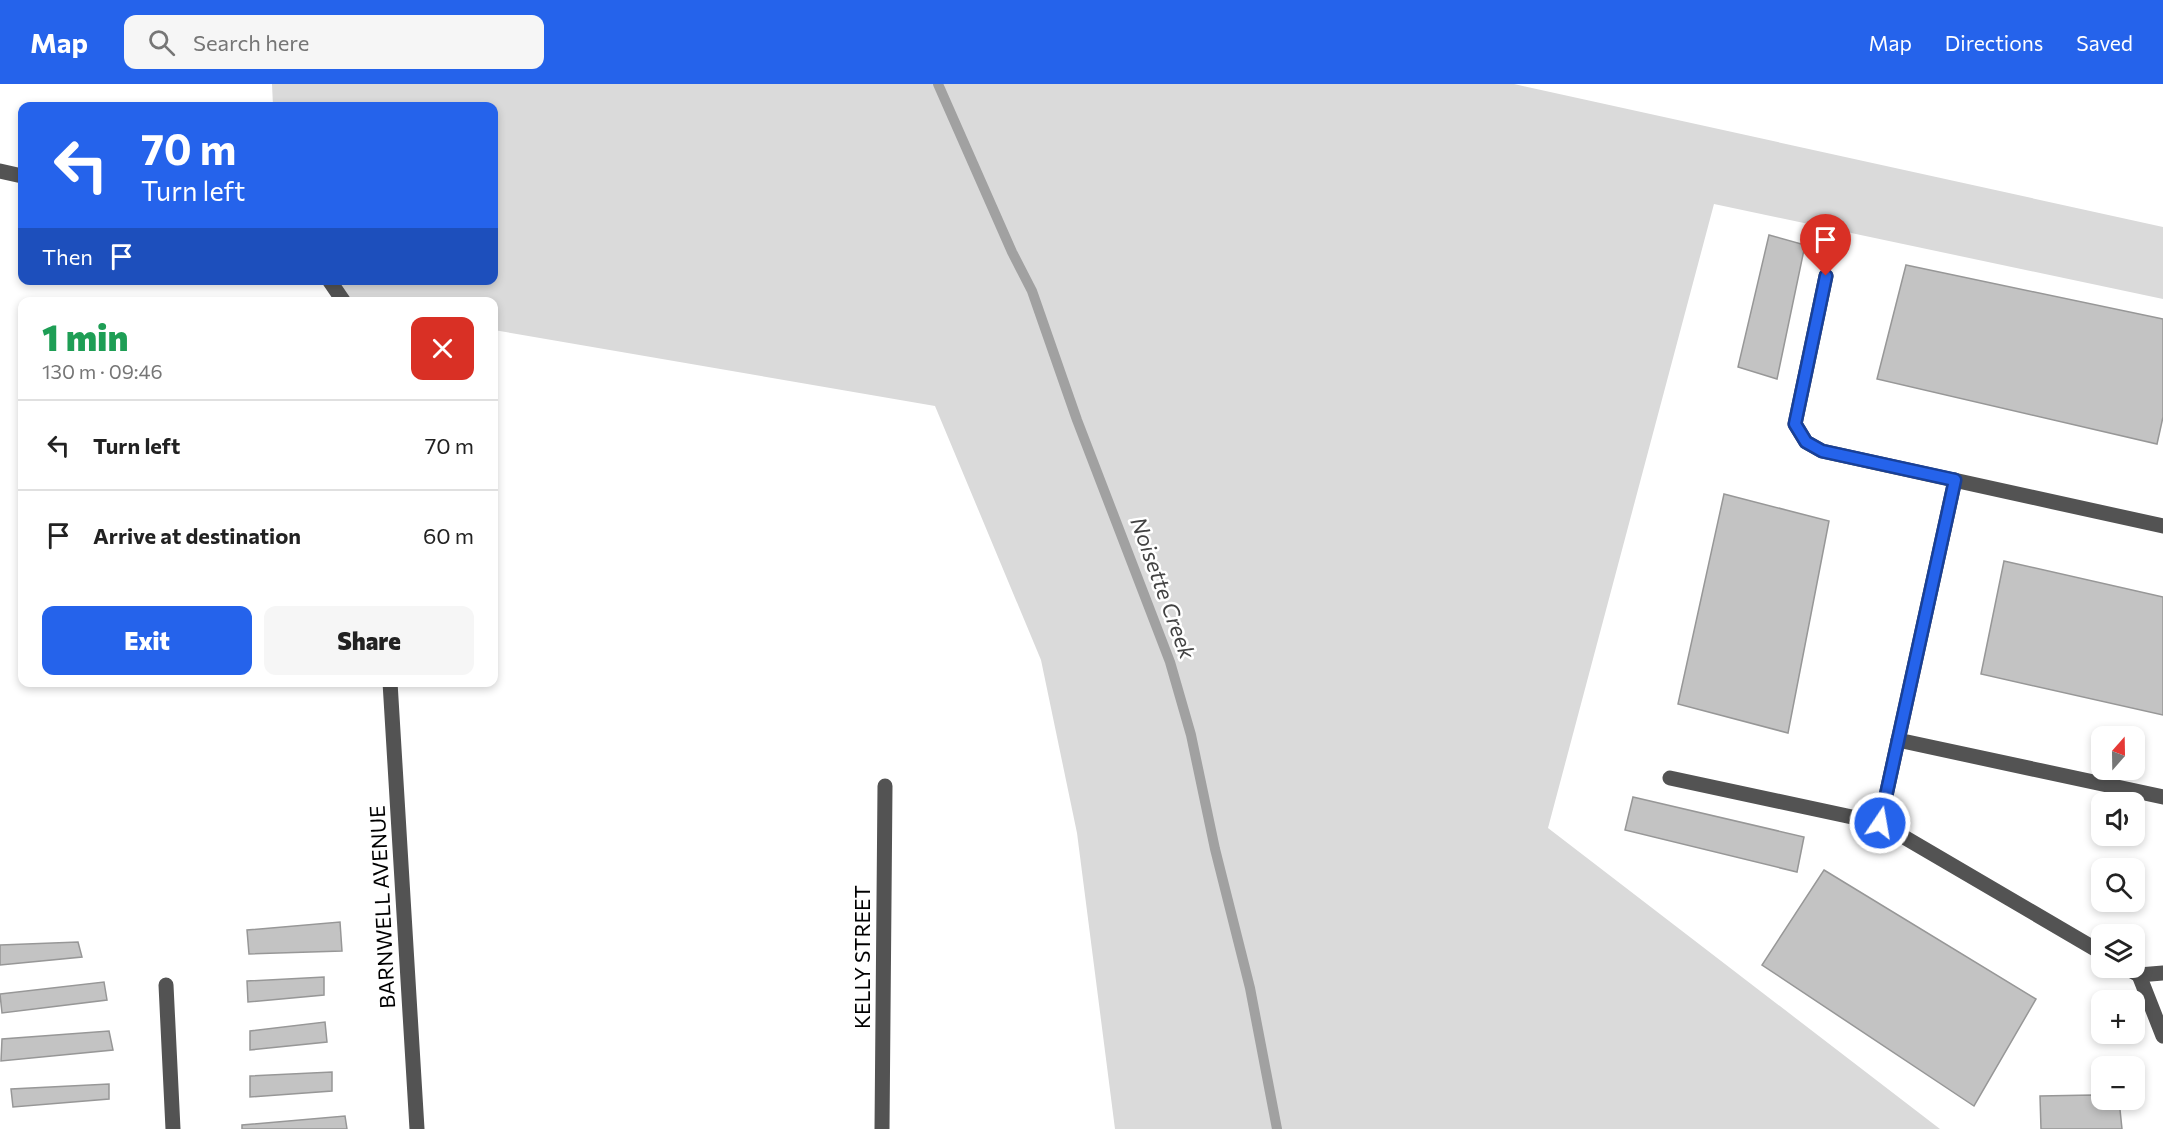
<!DOCTYPE html>
<html lang="en">
<head>
<meta charset="utf-8">
<style>
  body { margin:0; font-family:Commissioner,sans-serif; background:#f6f6f6; color:#222; height:100vh; display:flex; flex-direction:column; font-size:22px; white-space:nowrap }
  * { box-sizing:border-box; margin:0 }
  p { font-size:20px; color:#767676 }
  .icon { flex:none; width:33px; height:33px; fill:none; stroke:currentColor; stroke-width:2; stroke-linecap:round; stroke-linejoin:round }
  .map { position:relative; flex:1; overflow:hidden }
  .side { position:absolute; left:18px; top:213px; width:480px; height:390px; display:flex; flex-direction:column; background:#fff; border-radius:12px; box-shadow:0 3px 9px #0003 }
  .side>* { flex:none }
  .hud { position:absolute; left:18px; top:18px; width:480px; height:183px; border-radius:12px; box-shadow:0 3px 9px #0003; background:#2563eb; color:#fff; overflow:hidden }
  .needle { width:39px; rotate:20deg }
  .buttons { position:absolute; left:2091px; top:642px; display:grid; gap:12px }
  .buttons a { display:grid; place-items:center; width:54px; height:54px; border-radius:12px; background:#fff; box-shadow:0 3px 9px #0003; font-size:30px }
  .pin { position:absolute; display:grid; place-items:center; width:51px; height:51px; color:#fff; margin:-62px -26px; border-radius:50% 50% 50% 0; rotate:-45deg; box-shadow:0 0 6px #0007 }
  .pin .icon { rotate:45deg }
  .me { position:absolute; width:66px; margin:-33px; rotate:12deg; stroke-linejoin:round; filter:drop-shadow(0 0 4px #0008) }
  .turn { display:flex; align-items:center; gap:21px; height:126px; padding:0 24px; font-size:27px }
  .turn .icon { width:78px; height:78px; stroke-width:2.5 }
  .turn b { display:block; font-size:42px; line-height:51px }
  .then { display:flex; align-items:center; height:57px; padding:0 24px; background:#0003; gap:12px; font-size:22px }
  .round { display:grid; place-items:center; flex:none; width:63px; height:63px; border-radius:12px; background:#f6f6f6 }
  .head { display:flex; align-items:center; justify-content:space-between; height:102px; padding:0 24px }
  h1 { font-size:36px; font-weight:800; line-height:45px; color:#1e9e55 }
  .cta { display:flex; gap:12px; margin-top:auto; padding:12px 24px }
  .cta a { flex:1; height:69px; border-radius:12px; background:#2563eb; color:#fff; font-size:24px; font-weight:800; line-height:69px; text-align:center }
  .cta a+a { background:#f6f6f6; color:#222 }
  ul { padding:0; list-style:none }
  li { display:flex; align-items:center; gap:18px; height:90px; padding:0 24px; border-top:2px solid #e0e0e0 }
  li div { flex:1 }
  li b { display:block; font-size:22px }
  li em { font-style:normal }
  header { display:flex; align-items:center; gap:36px; box-sizing:border-box; height:84px; padding:0 30px; background:#2563eb; color:#fff }
  header strong { font-size:28px }
  nav { display:flex; gap:33px; margin-inline-start:auto; font-size:21px }
  .search { width:420px; height:54px; background:#f6f6f6; display:flex; align-items:center; gap:15px; box-sizing:border-box; padding:0 21px; border-radius:12px; color:#767676; font-size:22px }
  .map>svg:first-child { display:block }
  .green { fill:#dadada }
  .lines { fill:none; stroke-linecap:round; stroke-linejoin:round }
  .stream { stroke:#a1a1a1; stroke-width:10 }
  .building { fill:#c3c3c3; stroke:#979797; stroke-width:1.5 }
  .minor { stroke:#535353; stroke-width:15 }
  .route-casing { stroke:#184099; stroke-width:15 }
  .route { stroke:#2563eb; stroke-width:10 }
  .labels { text-anchor:middle; stroke-width:5; stroke-linejoin:round; paint-order:stroke }
  .street-label { font-size:21px; fill:#000; stroke:#fff }
  .water-label { font-size:22px; font-style:italic; fill:#424242; stroke:#fff }
</style>
</head>
<body>
<header>
<strong>Map</strong>
<div class="search"><svg class="icon" aria-label="search" viewBox="0 0 24 24"><circle cx="10" cy="10" r="6"/><path d="M15 15l6 6"/></svg>Search here</div>
<nav><a>Map</a><a>Directions</a><a>Saved</a></nav>
</header>
<div class="map">
<svg width="2163" height="1045" viewBox="0 0 2163 1045">
  <rect width="100%" height="100%" fill="#fff"/>
  <polygon class="green" points="272,0 1514,0 2163,143 2163,215 1714,120 1548,744 1940,1045 1115,1045 1077,749 1041,576 935,322 494,246 494,218 344,217 329,197 494,196 494,22 273,22"/>
  <g class="lines">
    <polyline class="stream" points="938,0 1012,168 1032,207 1077,336 1170,578 1191,651 1215,765 1250,904 1277,1045"/>
  </g>
  <g class="building">
    <polygon points="1769,151 1805,161 1777,295 1738,283"/>
    <polygon points="1906,181 2163,235 2163,333 2157,360 1877,295"/>
    <polygon points="1724,410 1829,437 1788,649 1678,620"/>
    <polygon points="2004,477 2163,513 2163,631 1981,590"/>
    <polygon points="1633,713 1804,753 1797,788 1625,746"/>
    <polygon points="1824,786 2036,915 1974,1022 1762,881"/>
    <polygon points="340,838 342,867 249,870 247,846"/>
    <polygon points="78,858 82,873 0,881 0,861"/>
    <polygon points="324,893 324,911 248,918 247,897"/>
    <polygon points="104,898 107,916 2,929 0,910"/>
    <polygon points="325,938 327,958 250,966 250,947"/>
    <polygon points="109,947 113,966 1,977 2,955"/>
    <polygon points="332,988 332,1007 250,1013 250,992"/>
    <polygon points="109,1000 109,1015 13,1023 11,1005"/>
    <polygon points="2093,1011 2102,1012 2102,1016 2119,1016 2122,1045 2041,1045 2040,1012"/>
    <polygon points="345,1032 347,1045 242,1045 242,1041"/>
  </g>
  <g class="lines">
    <g class="minor">
      <polyline points="0,87 22,92"/>
      <polyline points="1826,192 1795,340 1806,358 1822,367 2163,442"/>
      <polyline points="329,196 344,218"/>
      <polyline points="390,598 417,1045"/>
      <polyline points="1898,656 2163,713"/>
      <polyline points="1670,694 1880,739 1955,396"/>
      <polyline points="1880,739 2102,869"/>
      <polyline points="2126,884 2139,891 2163,889"/>
      <polyline points="2139,891 2163,952"/>
      <polyline points="166,901 173,1045"/>
      <polyline points="882,1045 885,702"/>
    </g>
  </g>
  <g class="lines">
    <g class="route-casing">
      <polyline id="route" points="1826,192 1795,340 1806,358 1822,367 1955,396 1880,739"/>
    </g>
    <use href="#route" class="route"/>
  </g>
  <g class="labels">
    <g class="street-label">
      <text transform="translate(383 823) rotate(-93)" y="7">BARNWELL AVENUE</text>
      <text transform="translate(863 873) rotate(-90)" y="7">KELLY STREET</text>
    </g>
    <g class="water-label">
      <text transform="translate(1163 504) rotate(70)" y="8">Noisette Creek</text>
    </g>
  </g>
</svg>
<div class="buttons">
<a><svg class="needle" viewBox="-14 -14 28 28"><path d="M0-13l5 13h-10z" fill="#e53935"/><path d="M0 13l5-13h-10z" fill="#767676"/></svg></a>
<a><svg class="icon" aria-label="sound" viewBox="0 0 24 24"><path d="M4 9h4l5-4v14l-5-4H4zM17 9q2 3 0 6"/></svg></a>
<a><svg class="icon" aria-label="search" viewBox="0 0 24 24"><circle cx="10" cy="10" r="6"/><path d="M15 15l6 6"/></svg></a>
<a><svg class="icon" aria-label="layers" viewBox="0 0 24 24"><path d="M12 4l9 5-9 5-9-5zM3 14l9 5 9-5"/></svg></a>
<a>+</a>
<a>−</a>
</div>
<div class="pin" style="left:1826px;top:192px;background:#d93025"><svg class="icon" aria-label="arrive" viewBox="0 0 24 24"><path d="M6 21V4h12l-3 4 3 4H6"/></svg></div>
<svg class="me" style="left:1880px;top:739px" viewBox="-20 -20 40 40"><circle r="17" fill="#2563eb" stroke="#fff" stroke-width="3"/><path d="M0-11L8 9 0 5-8 9z" fill="#fff"/></svg>
<div class="hud">
<div class="turn"><svg class="icon" aria-label="left" viewBox="0 0 24 24"><path d="M17 20v-9H6M10 6l-5 5 5 5"/></svg><div><b>70 m</b>Turn left</div></div>
<div class="then">Then<svg class="icon" aria-label="arrive" viewBox="0 0 24 24"><path d="M6 21V4h12l-3 4 3 4H6"/></svg></div>
</div>
<section class="side">
<div class="head"><div><h1>1 min</h1><p>130 m · 09:46</p></div><a class="round" style="background:#d93025;color:#fff"><svg class="icon" aria-label="close" viewBox="0 0 24 24"><path d="M6 6l12 12M18 6L6 18"/></svg></a></div>
<ul>
<li><svg class="icon" aria-label="left" viewBox="0 0 24 24"><path d="M17 20v-9H6M10 6l-5 5 5 5"/></svg><div><b>Turn left</b></div><em>70 m</em></li>
<li><svg class="icon" aria-label="arrive" viewBox="0 0 24 24"><path d="M6 21V4h12l-3 4 3 4H6"/></svg><div><b>Arrive at destination</b></div><em>60 m</em></li>
</ul>
<div class="cta"><a>Exit</a><a>Share</a></div>
</section>
</div>
</body>
</html>
